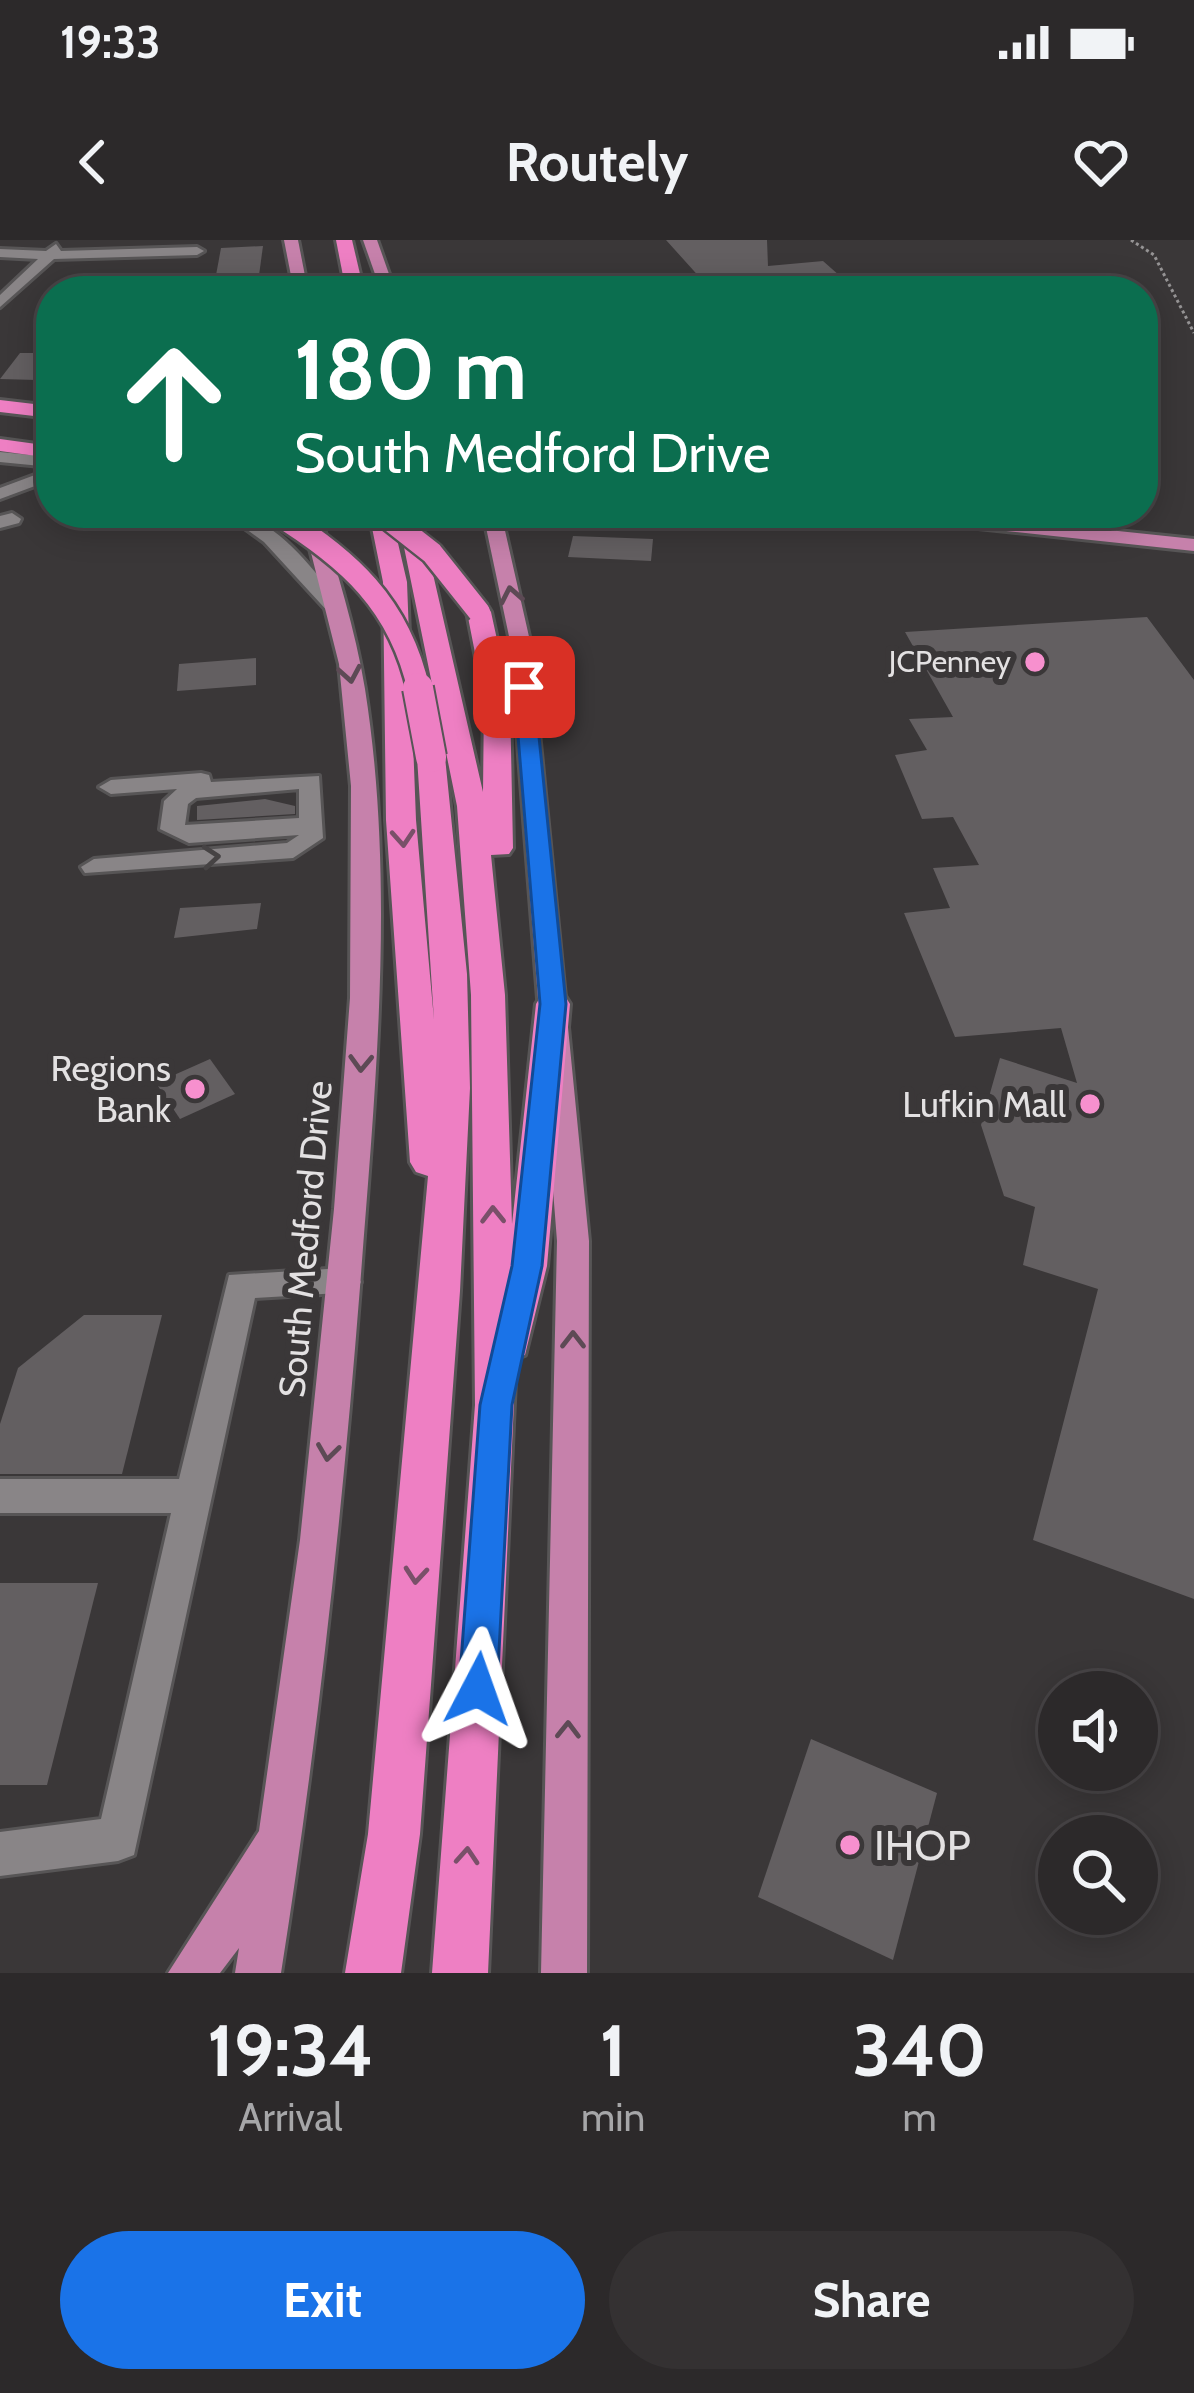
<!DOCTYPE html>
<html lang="en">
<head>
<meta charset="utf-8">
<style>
  body { margin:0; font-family:Cabin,sans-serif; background:#343132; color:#f1f3f6; height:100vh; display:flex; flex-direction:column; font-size:45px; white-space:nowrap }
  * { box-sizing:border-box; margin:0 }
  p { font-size:39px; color:#a6a6a8 }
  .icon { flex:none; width:66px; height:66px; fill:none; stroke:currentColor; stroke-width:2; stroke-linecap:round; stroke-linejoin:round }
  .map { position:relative; height:1733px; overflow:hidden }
  .sheet { display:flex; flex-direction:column; background:#2c292a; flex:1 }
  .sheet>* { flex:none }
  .banner { position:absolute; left:36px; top:36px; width:1122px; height:252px; border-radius:48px; box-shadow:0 6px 30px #0003,0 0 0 3px #484547; background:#0b6e4f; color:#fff; overflow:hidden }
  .buttons { position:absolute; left:1038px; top:1431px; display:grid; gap:24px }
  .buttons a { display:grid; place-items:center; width:120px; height:120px; border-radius:50%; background:#2c292a; box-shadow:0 6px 30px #0003,0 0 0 3px #484547; font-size:60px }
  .pin { position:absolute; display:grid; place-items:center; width:102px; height:102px; color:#fff; margin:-51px; border-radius:24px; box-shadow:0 6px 18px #0006 }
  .me { position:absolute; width:132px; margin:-66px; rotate:4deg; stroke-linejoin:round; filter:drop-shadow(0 0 9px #0008) }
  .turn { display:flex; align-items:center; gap:42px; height:252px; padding:0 60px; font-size:54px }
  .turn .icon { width:156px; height:156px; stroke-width:2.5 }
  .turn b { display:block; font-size:84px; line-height:102px }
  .eta { display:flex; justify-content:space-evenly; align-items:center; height:204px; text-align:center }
  .eta b { font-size:72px; font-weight:700; line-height:84px }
  .cta { display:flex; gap:24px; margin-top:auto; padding:24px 60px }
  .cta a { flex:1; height:138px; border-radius:72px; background:#1a73e8; color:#fff; font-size:48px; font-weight:700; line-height:138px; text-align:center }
  .cta a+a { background:#343132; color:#f1f3f6 }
  .status { display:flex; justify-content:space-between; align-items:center; height:84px; padding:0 60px; background:#2c292a; direction:ltr }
  .status svg { height:33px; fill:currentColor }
  header { display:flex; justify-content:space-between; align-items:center; height:156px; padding:0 60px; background:#2c292a; font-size:54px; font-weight:700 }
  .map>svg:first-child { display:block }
  .building { fill:#635f61 }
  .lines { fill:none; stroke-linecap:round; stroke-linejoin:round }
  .minor-casing { stroke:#575556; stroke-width:6 }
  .major-casing { stroke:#575556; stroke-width:6 }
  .highway-casing { stroke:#575556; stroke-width:6 }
  .path { stroke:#959394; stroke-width:3; stroke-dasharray:3 3; stroke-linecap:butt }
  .minor { fill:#898587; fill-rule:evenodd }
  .major { fill:#c681ab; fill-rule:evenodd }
  .highway { fill:#ee7fc3; fill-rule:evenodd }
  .highway-bridge-far1-casing { stroke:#575556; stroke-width:27; stroke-linecap:butt }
  .highway-bridge-casing { stroke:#575556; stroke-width:34; stroke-linecap:butt }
  .highway-bridge-far1 { stroke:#ee7fc3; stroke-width:22 }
  .highway-bridge { stroke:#ee7fc3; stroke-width:30 }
  .oneway { stroke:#5d4a55 }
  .oneway2 { stroke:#795069 }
  .oneway3 { stroke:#464344 }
  .route { fill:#1a73e8; stroke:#114b97; stroke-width:3 }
  .poi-dot { fill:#f790ce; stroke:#3a3738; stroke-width:4.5 }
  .labels { text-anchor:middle; stroke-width:12; stroke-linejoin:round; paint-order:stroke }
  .far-poi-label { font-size:30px; fill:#e3e1e2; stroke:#3a3738; text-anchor:end }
  .poi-label { font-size:36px; fill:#e3e1e2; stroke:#3a3738; text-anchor:end }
  .street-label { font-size:36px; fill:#e3e1e2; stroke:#3a3738 }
  .near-poi-label { font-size:42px; fill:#e3e1e2; stroke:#3a3738; text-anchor:start }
</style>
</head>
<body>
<div class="status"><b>19:33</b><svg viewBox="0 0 49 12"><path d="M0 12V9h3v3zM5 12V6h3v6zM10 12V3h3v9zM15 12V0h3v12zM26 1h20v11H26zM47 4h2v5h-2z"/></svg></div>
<header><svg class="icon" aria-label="back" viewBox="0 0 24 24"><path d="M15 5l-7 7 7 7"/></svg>Routely<svg class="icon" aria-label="heart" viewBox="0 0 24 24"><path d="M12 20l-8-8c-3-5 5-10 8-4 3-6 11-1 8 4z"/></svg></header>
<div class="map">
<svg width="1194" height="1733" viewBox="0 0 1194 1733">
  <rect width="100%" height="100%" fill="#3a3738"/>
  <g class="building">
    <polygon points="666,0 767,0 768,26 823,21 857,51 712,51"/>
    <polygon points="263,6 257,50 214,46 221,8"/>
    <polygon points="20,113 51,113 51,124 37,140 0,139"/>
    <polygon points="573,296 653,299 651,321 568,317"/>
    <polygon points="1147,377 1194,440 1194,1359 1033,1300 1098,1049 1023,1025 1035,967 1004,956 981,885 1000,818 1077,843 1061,788 955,797 904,673 950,668 933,628 979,625 953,577 922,579 895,515 927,510 909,479 953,477 905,392"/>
    <polygon points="256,418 256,445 177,451 179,424"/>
    <polygon points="265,559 295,566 295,574 197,580 197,566"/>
    <polygon points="261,663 257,689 174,698 180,668"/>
    <polygon points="210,819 235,854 180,879 156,843"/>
    <polygon points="84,1075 162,1075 122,1234 0,1234 0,1184 18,1128"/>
    <polygon points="0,1343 98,1343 47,1545 0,1545"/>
    <polygon points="811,1499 937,1553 893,1720 758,1657"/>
  </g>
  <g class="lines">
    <g class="minor-casing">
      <g id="minor">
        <polygon points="56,4 61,11 197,7 204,11 197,15 54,19 0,67 0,55 38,19 0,17 0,9 46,11"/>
        <polygon points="0,212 51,217 51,227 0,222"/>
        <polygon points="51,229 51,240 0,259 0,248"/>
        <polygon points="12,273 21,279 19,283 0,288 0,276"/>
        <path d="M224,273C276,273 312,331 345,367V375H331L264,302Z"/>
        <path d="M201,533L209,535L211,542L319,536L323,598L293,618L85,633L81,627L94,619L287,603L299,595L189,603L160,589L164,561L177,549L111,554L99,547L111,540ZM299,549V578L185,585L188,564L196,558Z"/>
        <polygon points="344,1028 356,1032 361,1042 356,1052 255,1058 134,1615 118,1621 0,1636 0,1592 101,1579 171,1273 0,1273 0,1239 179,1239 229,1035"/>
      </g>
    </g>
    <g class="major-casing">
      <g id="major">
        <polygon points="284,0 298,0 308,51 294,51"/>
        <polygon points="363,0 377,0 395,51 381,51"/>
        <path d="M301,273H319C337,331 355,389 365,449C396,645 375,850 360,1047C342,1277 317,1505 281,1733H235L239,1708L220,1733H168L259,1591L300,1300L334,969L350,758L351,546L339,424Z"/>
        <polygon points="483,273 501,273 530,401 589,1001 587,1733 541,1733 557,1001 510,401"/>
        <polygon points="884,273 946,273 1194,299 1194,311 893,279"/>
      </g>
    </g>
    <g class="highway-casing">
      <g id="highway">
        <polygon points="336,0 352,0 364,51 346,51"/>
        <polygon points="0,160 51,166 51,178 0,172"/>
        <polygon points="0,199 51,206 51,218 0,211"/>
        <polygon points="295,273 318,273 323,280 312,287"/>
        <polygon points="369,273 391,273 407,342 416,580 434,780 417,517 431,509 445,517 467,734 470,848 460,1051 420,1594 401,1733 345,1733 368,1594 428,936 416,932 410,922 386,580 383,342"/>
        <polygon points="397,273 419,273 483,552 484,459 467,372 470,367 488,367 491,372 510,459 513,608 509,614 491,615 505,755 512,984 536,764 541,756 565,756 570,764 547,1026 525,1115 516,1118 488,1733 432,1733 475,1165 471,755 457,566"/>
      </g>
    </g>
    <polyline class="path" points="1131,0 1154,15 1194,93"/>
    <use href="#minor" class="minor"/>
    <use href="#major" class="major"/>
    <use href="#highway" class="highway"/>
    <g class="highway-bridge-far1-casing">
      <g id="highway-bridge-far1">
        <path d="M275,273C348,318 400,364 419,451"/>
        <polyline points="381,273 432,313 479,372"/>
      </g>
    </g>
    <g class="highway-bridge-casing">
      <polyline id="highway-bridge" points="418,448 431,517"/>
    </g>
    <use href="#highway-bridge-far1" class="highway-bridge-far1"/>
    <use href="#highway-bridge" class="highway-bridge"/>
  </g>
  <defs><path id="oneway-chevron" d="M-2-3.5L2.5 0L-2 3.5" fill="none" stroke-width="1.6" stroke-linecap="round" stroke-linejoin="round" transform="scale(3)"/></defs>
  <g class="oneway">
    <use href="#oneway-chevron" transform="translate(511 355) rotate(-101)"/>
    <use href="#oneway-chevron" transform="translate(350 434) rotate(80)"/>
    <use href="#oneway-chevron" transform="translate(361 823) rotate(92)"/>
    <use href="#oneway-chevron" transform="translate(573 1100) rotate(-90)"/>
    <use href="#oneway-chevron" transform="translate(328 1212) rotate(98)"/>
    <use href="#oneway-chevron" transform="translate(568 1490) rotate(-89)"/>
  </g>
  <g class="oneway2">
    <use href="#oneway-chevron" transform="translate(403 598) rotate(86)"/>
    <use href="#oneway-chevron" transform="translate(493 975) rotate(-91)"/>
    <use href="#oneway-chevron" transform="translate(416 1335) rotate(95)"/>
    <use href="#oneway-chevron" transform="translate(467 1616) rotate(-86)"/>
  </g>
  <use class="oneway3" href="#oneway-chevron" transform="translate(211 617) rotate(-5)"/>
  <polygon class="route" points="524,441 534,447 566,764 542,1026 512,1165 497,1449 491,1462 478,1467 465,1462 459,1449 480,1165 512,1026 540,764 514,447"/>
  <g class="poi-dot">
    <circle cx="1035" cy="422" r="12"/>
    <circle cx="195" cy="849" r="12"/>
    <circle cx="1090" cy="864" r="12"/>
    <circle cx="850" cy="1605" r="12"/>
  </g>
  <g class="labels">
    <g class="far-poi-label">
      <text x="1011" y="432">JCPenney</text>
    </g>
    <g class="poi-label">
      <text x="171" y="841">Regions<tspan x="171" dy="41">Bank</tspan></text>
      <text x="1066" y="877">Lufkin Mall</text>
    </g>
    <g class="street-label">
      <text transform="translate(305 999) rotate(-85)" y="13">South Medford Drive</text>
    </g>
    <g class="near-poi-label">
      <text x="874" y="1620">IHOP</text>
    </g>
  </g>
</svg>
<div class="buttons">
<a><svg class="icon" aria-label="sound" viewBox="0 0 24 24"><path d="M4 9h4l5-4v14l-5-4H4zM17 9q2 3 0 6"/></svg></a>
<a><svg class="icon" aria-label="search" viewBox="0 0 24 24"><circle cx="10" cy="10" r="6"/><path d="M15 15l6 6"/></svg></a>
</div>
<div class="pin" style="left:524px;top:447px;background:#d93025"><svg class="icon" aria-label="arrive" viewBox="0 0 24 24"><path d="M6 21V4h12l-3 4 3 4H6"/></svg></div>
<svg class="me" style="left:478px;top:1449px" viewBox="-20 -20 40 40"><path d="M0-17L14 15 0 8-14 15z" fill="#1a73e8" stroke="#fff" stroke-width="4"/></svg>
<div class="banner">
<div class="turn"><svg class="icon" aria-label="ahead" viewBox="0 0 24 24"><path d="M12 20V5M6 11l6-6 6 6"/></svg><div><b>180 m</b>South Medford Drive</div></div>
</div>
</div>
<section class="sheet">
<div class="eta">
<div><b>19:34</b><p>Arrival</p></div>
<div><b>1</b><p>min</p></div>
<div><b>340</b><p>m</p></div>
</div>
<div class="cta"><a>Exit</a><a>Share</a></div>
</section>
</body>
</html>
